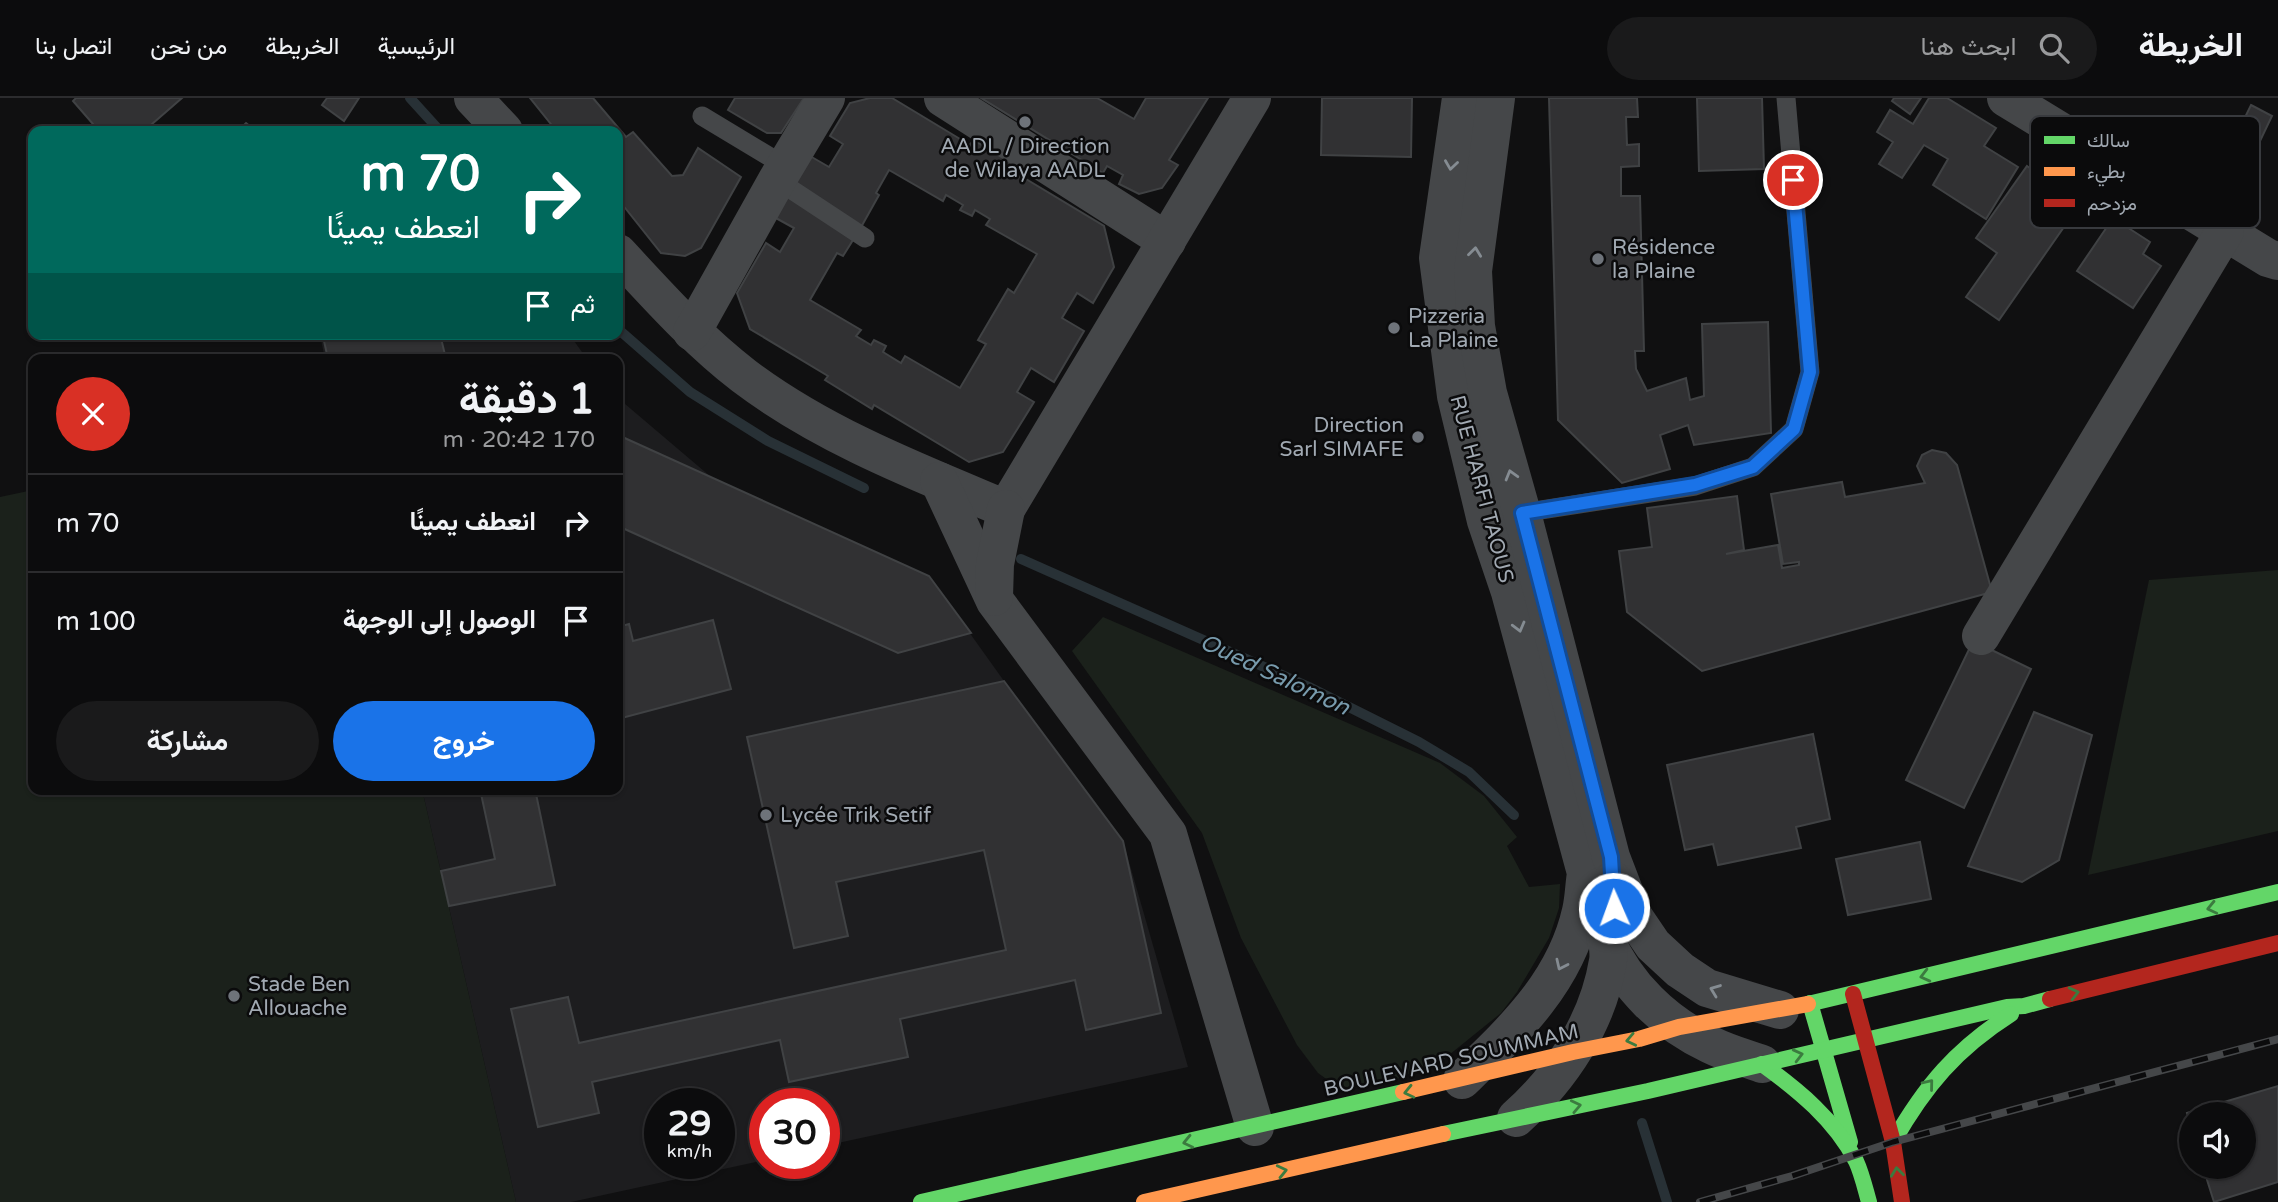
<!DOCTYPE html>
<html lang="ar">
<head>
<meta charset="utf-8">
<style>
  body { margin:0; font-family:"Varela Round",Vazirmatn,sans-serif; background:#1a1a1b; color:#f1f3f6; direction:rtl; height:100vh; display:flex; flex-direction:column; font-size:26px; white-space:nowrap }
  * { box-sizing:border-box; margin:0 }
  p { font-size:23px; color:#9a9b9d }
  .icon { flex:none; width:38px; height:38px; fill:none; stroke:currentColor; stroke-width:2; stroke-linecap:round; stroke-linejoin:round }
  .map { position:relative; flex:1; overflow:hidden; direction:ltr }
  .details { position:absolute; left:28px; top:256px; width:595px; height:441px; display:flex; flex-direction:column; background:#0c0c0d; border-radius:14px; box-shadow:0 2px 5px #0004,0 0 0 2px #2c2c2e; direction:rtl }
  .details>* { flex:none }
  .banner { position:absolute; left:28px; top:28px; width:595px; height:214px; border-radius:14px; box-shadow:0 2px 5px #0004,0 0 0 2px #2c2c2e; direction:rtl; background:#00695c; color:#fff; overflow:hidden }
  .controls { position:absolute; left:2179px; top:1004px; display:grid; gap:14px }
  .controls a { display:grid; place-items:center; width:77px; height:77px; border-radius:50%; background:#0c0c0d; box-shadow:0 2px 5px #0004,0 0 0 2px #2c2c2e; font-size:35px }
  .speed { position:absolute; left:644px; top:990px; display:flex; gap:14px; font-size:35px; font-weight:700; text-align:center }
  .speed>* { display:grid; place-content:center; width:91px; height:91px; border-radius:50%; background:#0c0c0d; box-shadow:0 2px 5px #0004,0 0 0 2px #2c2c2e; line-height:1 }
  .speed small { font-size:18px; font-weight:400 }
  .speed .limit { border:10px solid #d22; background:#fff; color:#111 }
  .pin { position:absolute; display:grid; place-items:center; width:60px; height:60px; color:#fff; margin:-30px; border:4px solid #fff; border-radius:50%; box-shadow:0 2px 7px #0007 }
  .me { position:absolute; width:77px; margin:-38px; rotate:358deg; stroke-linejoin:round; filter:drop-shadow(0 0 5px #0008) }
  .turn { display:flex; align-items:center; gap:24px; height:147px; padding:0 28px; font-size:32px }
  .turn .icon { width:91px; height:91px; stroke-width:2.5 }
  .turn b { display:block; font-size:49px; line-height:60px }
  .then { display:flex; align-items:center; height:66px; padding:0 28px; background:#0003; gap:14px; font-size:26px }
  .round { display:grid; place-items:center; flex:none; width:74px; height:74px; border-radius:37px; background:#1a1a1b }
  .overview { display:flex; align-items:center; justify-content:space-between; height:119px; padding:0 28px }
  h1 { font-size:42px; font-weight:700; line-height:52px }
  .button { display:flex; gap:14px; margin-top:auto; padding:14px 28px }
  .button a { flex:1; height:80px; border-radius:42px; background:#1a73e8; color:#fff; font-size:28px; font-weight:700; line-height:80px; text-align:center }
  .button a+a { background:#1a1a1b; color:#f1f3f6 }
  ul { padding:0; list-style:none }
  li { display:flex; align-items:center; gap:21px; height:98px; padding:0 28px; border-top:2px solid #2c2c2e }
  li div { flex:1 }
  li b { display:block; font-size:26px }
  li em { font-style:normal }
  header { display:flex; align-items:center; gap:42px; box-sizing:border-box; height:98px; padding:0 35px; background:#0c0c0d; border-bottom:2px solid #2c2c2e }
  header strong { font-size:33px }
  nav { display:flex; gap:38px; margin-inline-start:auto; font-size:24px }
  .search { width:490px; height:63px; background:#1a1a1b; display:flex; align-items:center; gap:18px; box-sizing:border-box; padding:0 24px; border-radius:38px; color:#9a9b9d; font-size:26px }
  .map>svg:first-child { display:block }
  .built { fill:#1d1d1f; fill-rule:evenodd }
  .green { fill:#1b211b }
  .lines { fill:none; stroke-linecap:round; stroke-linejoin:round }
  .stream { stroke:#283136; stroke-width:10 }
  .building { fill:#313133; stroke:#404244; stroke-width:2 }
  .lane { stroke:#454749; stroke-width:19 }
  .street { stroke:#454749; stroke-width:38 }
  .fast { stroke:#63d668; stroke-width:16 }
  .slow { stroke:#ff974d; stroke-width:16 }
  .jam { stroke:#b3261e; stroke-width:16 }
  .rail-casing { stroke:#454749; stroke-width:8 }
  .rail { stroke:#0b0b0c; stroke-width:5; stroke-dasharray:16; stroke-linecap:butt }
  .oneway { stroke:#858c92 }
  .oneway2 { stroke:#3b7b3f }
  .route-casing { stroke:#114b97; stroke-width:18 }
  .route { stroke:#1a73e8; stroke-width:12 }
  .poi-dot { fill:#6e737a; stroke:#0b0b0c; stroke-width:2.5 }
  .labels { text-anchor:middle; stroke-width:5; stroke-linejoin:round; paint-order:stroke }
  .poi-label { font-size:21px; fill:#a1a9b2; stroke:#0b0b0c; text-anchor:start }
  .street-label { font-size:21px; fill:#a1a9b2; stroke:#0b0b0c }
  .water-label { font-size:23px; font-style:italic; fill:#789bad; stroke:#0b0b0c }
  .key { fill:#0b0b0c; stroke:#383a3e; stroke-width:2 }
  .key-label { font-size:19px; fill:#a1a9b2 }
</style>
</head>
<body>
<header>
<strong>الخريطة</strong>
<div class="search"><svg class="icon" aria-label="search" viewBox="0 0 24 24"><circle cx="10" cy="10" r="6"/><path d="M15 15l6 6"/></svg>ابحث هنا</div>
<nav><a>الرئيسية</a><a>الخريطة</a><a>من نحن</a><a>اتصل بنا</a></nav>
</header>
<div class="map">
<svg width="2278" height="1104" viewBox="0 0 2278 1104">
  <rect width="100%" height="100%" fill="#101011"/>
  <g class="built">
    <polygon points="323,236 569,236 587,261 325,261 320,237"/>
    <path d="M618,300L711,379L929,478L1004,583L1123,743L1188,969L824,1048V1006H765V1062L571,1104H516L422,691H618ZM660,1006H719V1066H660Z"/>
  </g>
  <g class="green">
    <polygon points="33,392 33,691 422,691 516,1104 0,1104 0,399"/>
    <polygon points="2278,472 2278,733 2088,777 2149,482"/>
    <polygon points="1103,519 1440,665 1484,698 1517,739 1507,748 1529,789 1560,786 1559,810 1549,840 1517,894 1501,915 1444,961 1397,981 1358,990 1336,988 1318,975 1297,947 1241,840 1202,735 1072,553"/>
  </g>
  <g class="lines">
    <g class="stream">
      <polyline points="410,0 440,33"/>
      <polyline points="618,231 690,294 768,343 864,390"/>
      <polyline points="1021,461 1309,589 1419,644 1469,674 1514,717"/>
      <polyline points="1642,1025 1667,1104"/>
    </g>
  </g>
  <g class="building">
    <polygon points="76,0 182,0 144,33 99,33 73,3"/>
    <polygon points="327,0 359,0 344,23 322,7"/>
    <polygon points="530,0 593,0 626,39 633,34 672,78 683,77 698,50 741,79 701,150 685,158 661,155 618,101 618,33 550,33 554,30"/>
    <polygon points="735,0 804,0 781,35 767,35 728,12"/>
    <polygon points="870,0 892,0 970,47 973,42 1025,73 1021,78 1104,128 1114,169 1093,205 1077,195 1062,220 1084,233 1054,284 1031,270 1017,294 1034,304 1003,354 969,364 874,307 872,311 825,282 828,278 750,231 737,195 766,145 780,154 794,130 774,119 787,97 853,142 843,158 837,155 810,202 861,232 856,238 871,247 874,242 886,248 883,254 901,265 905,258 960,290 986,246 978,242 1008,191 1014,195 1037,156 986,127 990,121 975,112 972,118 960,112 963,107 946,97 943,103 889,72 876,95 879,97 860,131 793,87 810,58 829,69 843,46 830,38 850,5"/>
    <polygon points="981,0 1097,0 1134,21 1146,0 1208,0 1169,62 1178,67 1162,90 1139,96 1119,86 1123,77 1107,68 1103,75"/>
    <polygon points="1322,0 1412,0 1411,59 1321,57"/>
    <polygon points="1549,0 1637,0 1638,19 1626,19 1627,47 1639,46 1639,68 1621,69 1621,98 1640,98 1644,253 1635,253 1636,271 1647,293 1686,280 1690,302 1704,298 1702,226 1768,224 1771,335 1694,347 1688,327 1660,337 1670,371 1622,385 1558,322"/>
    <polygon points="1697,0 1762,0 1764,71 1699,73"/>
    <polygon points="1894,0 1921,0 1910,16 1892,3"/>
    <polygon points="1929,0 1947,0 1996,30 1984,48 2018,69 1986,121 1933,87 1948,61 1924,47 1902,80 1879,66 1893,44 1877,34 1890,12 1913,26"/>
    <polygon points="2251,7 2272,18 2249,66 2227,56"/>
    <polygon points="246,25 256,33 238,33"/>
    <polygon points="2027,68 2080,106 1999,222 1966,199 1997,155 1976,140"/>
    <polygon points="2113,120 2150,144 2143,156 2161,168 2133,210 2077,173"/>
    <polygon points="351,236 440,236 446,261 328,261 324,243"/>
    <polygon points="618,337 929,478 971,535 898,555 618,428"/>
    <polygon points="1932,352 1946,355 1957,367 1992,494 1702,573 1627,514 1619,453 1652,449 1647,410 1737,398 1744,452 1726,456 1778,447 1782,470 1799,467 1799,464 1783,466 1771,396 1842,384 1845,399 1925,385 1917,368 1922,357"/>
    <polygon points="713,522 731,591 618,621 618,529 629,526 633,543"/>
    <polygon points="1973,543 2031,571 1964,710 1906,682"/>
    <polygon points="1004,583 1123,743 1161,915 1086,932 1075,882 900,921 908,959 789,984 780,942 592,984 599,1015 538,1029 511,911 568,899 579,945 1006,852 984,752 836,784 848,838 794,850 747,639"/>
    <polygon points="2034,614 2092,637 2059,762 2022,784 1968,768"/>
    <polygon points="1813,636 1830,721 1796,729 1801,750 1718,767 1713,746 1685,752 1667,667"/>
    <polygon points="480,691 535,691 555,787 449,808 441,773 495,761"/>
    <polygon points="1920,744 1931,801 1848,817 1836,761"/>
    <polygon points="2278,988 2278,1084 2214,1104 2203,1069 2244,1069 2244,1017 2191,1017 2191,1029 2187,1015"/>
  </g>
  <g class="lines">
    <g class="lane">
      <polyline points="702,18 785,68"/>
      <polyline points="777,82 865,140"/>
      <polyline points="1522,415 1695,388 1753,369 1794,331 1810,274 1786,0"/>
    </g>
    <g class="street">
      <polyline points="473,0 504,33"/>
      <polyline points="943,0 1167,143"/>
      <path d="M1461,0L1438,160L1456,298L1486,423L1510,494L1586,775C1584,787 1584,800 1581,813C1565,885 1513,933 1462,982"/>
      <polyline points="1496,0 1473,173 1476,228 1488,295 1522,415 1611,759 1634,819 1653,847 1680,872 1707,890 1780,912"/>
      <polyline points="2006,0 2268,160 2278,163"/>
      <path d="M618,155C658,198 697,242 744,278C822,337 917,374 1006,411L1252,0"/>
      <polyline points="692,234 777,82 826,0"/>
      <polyline points="939,383 995,503 1168,736 1255,1029"/>
      <polyline points="994,499 995,466 1006,411"/>
      <polyline points="1981,538 2225,133"/>
      <path d="M1605,840C1626,888 1664,925 1711,947C1727,955 1745,960 1762,966"/>
      <path d="M1516,1020C1562,979 1598,924 1608,863C1609,858 1608,852 1608,847C1609,840 1613,833 1614,826C1615,812 1615,796 1613,782"/>
    </g>
    <g class="fast">
      <polyline points="1810,905 1850,1044"/>
      <polyline points="1808,906 2278,794"/>
      <path d="M1762,966C1798,992 1835,1022 1856,1063C1862,1076 1865,1090 1869,1104"/>
      <polyline points="1443,1036 1648,993 2007,909 2024,908 2050,901"/>
      <path d="M1893,1044C1925,988 1956,951 2011,916"/>
      <polyline points="921,1104 1403,994"/>
    </g>
    <g class="slow">
      <polyline points="1403,994 1573,954 1639,941 1679,929 1808,906"/>
      <polyline points="1144,1104 1443,1036"/>
    </g>
    <g class="jam">
      <polyline points="1853,896 1893,1044 1902,1104"/>
      <polyline points="2050,901 2278,845"/>
    </g>
    <g class="rail-casing">
      <polyline id="rail" points="1700,1104 1792,1078 1893,1044 2278,941"/>
    </g>
    <use href="#rail" class="rail"/>
  </g>
  <defs><path id="oneway-chevron" d="M-2-3.5L2.5 0L-2 3.5" fill="none" stroke-width="1.6" stroke-linecap="round" stroke-linejoin="round" transform="scale(1.75)"/></defs>
  <g class="oneway">
    <use href="#oneway-chevron" transform="translate(1451 67) rotate(98)"/>
    <use href="#oneway-chevron" transform="translate(1475 154) rotate(-83)"/>
    <use href="#oneway-chevron" transform="translate(1511 377) rotate(-106)"/>
    <use href="#oneway-chevron" transform="translate(1519 529) rotate(75)"/>
    <use href="#oneway-chevron" transform="translate(1561 867) rotate(115)"/>
    <use href="#oneway-chevron" transform="translate(1715 892) rotate(-159)"/>
  </g>
  <g class="oneway2">
    <use href="#oneway-chevron" transform="translate(2212 810) rotate(167)"/>
    <use href="#oneway-chevron" transform="translate(1925 878) rotate(166)"/>
    <use href="#oneway-chevron" transform="translate(2074 895) rotate(-14)"/>
    <use href="#oneway-chevron" transform="translate(1631 942) rotate(168)"/>
    <use href="#oneway-chevron" transform="translate(1798 957) rotate(-14)"/>
    <use href="#oneway-chevron" transform="translate(1929 986) rotate(-51)"/>
    <use href="#oneway-chevron" transform="translate(1409 994) rotate(167)"/>
    <use href="#oneway-chevron" transform="translate(1576 1008) rotate(-12)"/>
    <use href="#oneway-chevron" transform="translate(1188 1044) rotate(167)"/>
    <use href="#oneway-chevron" transform="translate(1282 1073) rotate(-13)"/>
    <use href="#oneway-chevron" transform="translate(1897 1074) rotate(-97)"/>
  </g>
  <g class="lines">
    <g class="route-casing">
      <polyline id="route" points="1614,810 1611,759 1522,415 1695,387 1753,369 1794,331 1810,274 1793,82"/>
    </g>
    <use href="#route" class="route"/>
  </g>
  <g class="poi-dot">
    <circle cx="1025" cy="24" r="7"/>
    <circle cx="1598" cy="161" r="7"/>
    <circle cx="1394" cy="230" r="7"/>
    <circle cx="1418" cy="339" r="7"/>
    <circle cx="766" cy="717" r="7"/>
    <circle cx="234" cy="898" r="7"/>
  </g>
  <g class="labels">
    <g class="poi-label">
      <text x="1025" y="55" text-anchor="middle">AADL / Direction<tspan x="1025" dy="24">de Wilaya AADL</tspan></text>
      <text x="1612" y="156">Résidence<tspan x="1612" dy="24">la Plaine</tspan></text>
      <text x="1408" y="225">Pizzeria<tspan x="1408" dy="24">La Plaine</tspan></text>
      <text x="1404" y="334" text-anchor="end">Direction<tspan x="1404" dy="24">Sarl SIMAFE</tspan></text>
      <text x="780" y="724">Lycée Trik Setif</text>
      <text x="248" y="893">Stade Ben<tspan x="248" dy="24">Allouache</tspan></text>
    </g>
    <g class="street-label">
      <text transform="translate(1482 391) rotate(75)" y="7">RUE HARFI TAOUS</text>
      <text transform="translate(1451 962) rotate(-13)" y="7">BOULEVARD SOUMMAM</text>
    </g>
    <g class="water-label">
      <text transform="translate(1275 576) rotate(25)" y="8">Oued Salomon</text>
    </g>
  </g>
  <rect x="2030" y="18" width="230" height="112" rx="10" class="key"/>
  <rect x="2044" y="38" width="31" height="8" fill="#63d668"/>
  <rect x="2044" y="69" width="31" height="9" fill="#ff974d"/>
  <rect x="2044" y="101" width="31" height="8" fill="#b3261e"/>
  <g class="key-label">
    <text x="2087" y="49">سالك</text>
    <text x="2087" y="80">بطيء</text>
    <text x="2087" y="112">مزدحم</text>
  </g>
</svg>
<div class="controls">
<a><svg class="icon" aria-label="sound" viewBox="0 0 24 24"><path d="M4 9h4l5-4v14l-5-4H4zM17 9q2 3 0 6"/></svg></a>
</div>
<div class="speed"><div>29<small>km/h</small></div><div class="limit">30</div></div>
<div class="pin" style="left:1793px;top:82px;background:#d93025"><svg class="icon" aria-label="arrive" viewBox="0 0 24 24"><path d="M6 21V4h12l-3 4 3 4H6"/></svg></div>
<svg class="me" style="left:1614px;top:810px" viewBox="-20 -20 40 40"><circle r="17" fill="#1a73e8" stroke="#fff" stroke-width="3"/><path d="M0-11L8 9 0 5-8 9z" fill="#fff"/></svg>
<div class="banner">
<div class="turn"><svg class="icon" aria-label="right" viewBox="0 0 24 24"><path d="M7 20v-9h11M14 6l5 5-5 5"/></svg><div><b>70 m</b>انعطف يمينًا</div></div>
<div class="then">ثم<svg class="icon" aria-label="arrive" viewBox="0 0 24 24"><path d="M6 21V4h12l-3 4 3 4H6"/></svg></div>
</div>
<section class="details">
<div class="overview"><div><h1>1 دقيقة</h1><p>170 m · 20:42</p></div><a class="round" style="background:#d93025;color:#fff"><svg class="icon" aria-label="close" viewBox="0 0 24 24"><path d="M6 6l12 12M18 6L6 18"/></svg></a></div>
<ul>
<li><svg class="icon" aria-label="right" viewBox="0 0 24 24"><path d="M7 20v-9h11M14 6l5 5-5 5"/></svg><div><b>انعطف يمينًا</b></div><em>70 m</em></li>
<li><svg class="icon" aria-label="arrive" viewBox="0 0 24 24"><path d="M6 21V4h12l-3 4 3 4H6"/></svg><div><b>الوصول إلى الوجهة</b></div><em>100 m</em></li>
</ul>
<div class="button"><a>خروج</a><a>مشاركة</a></div>
</section>
</div>
</body>
</html>
